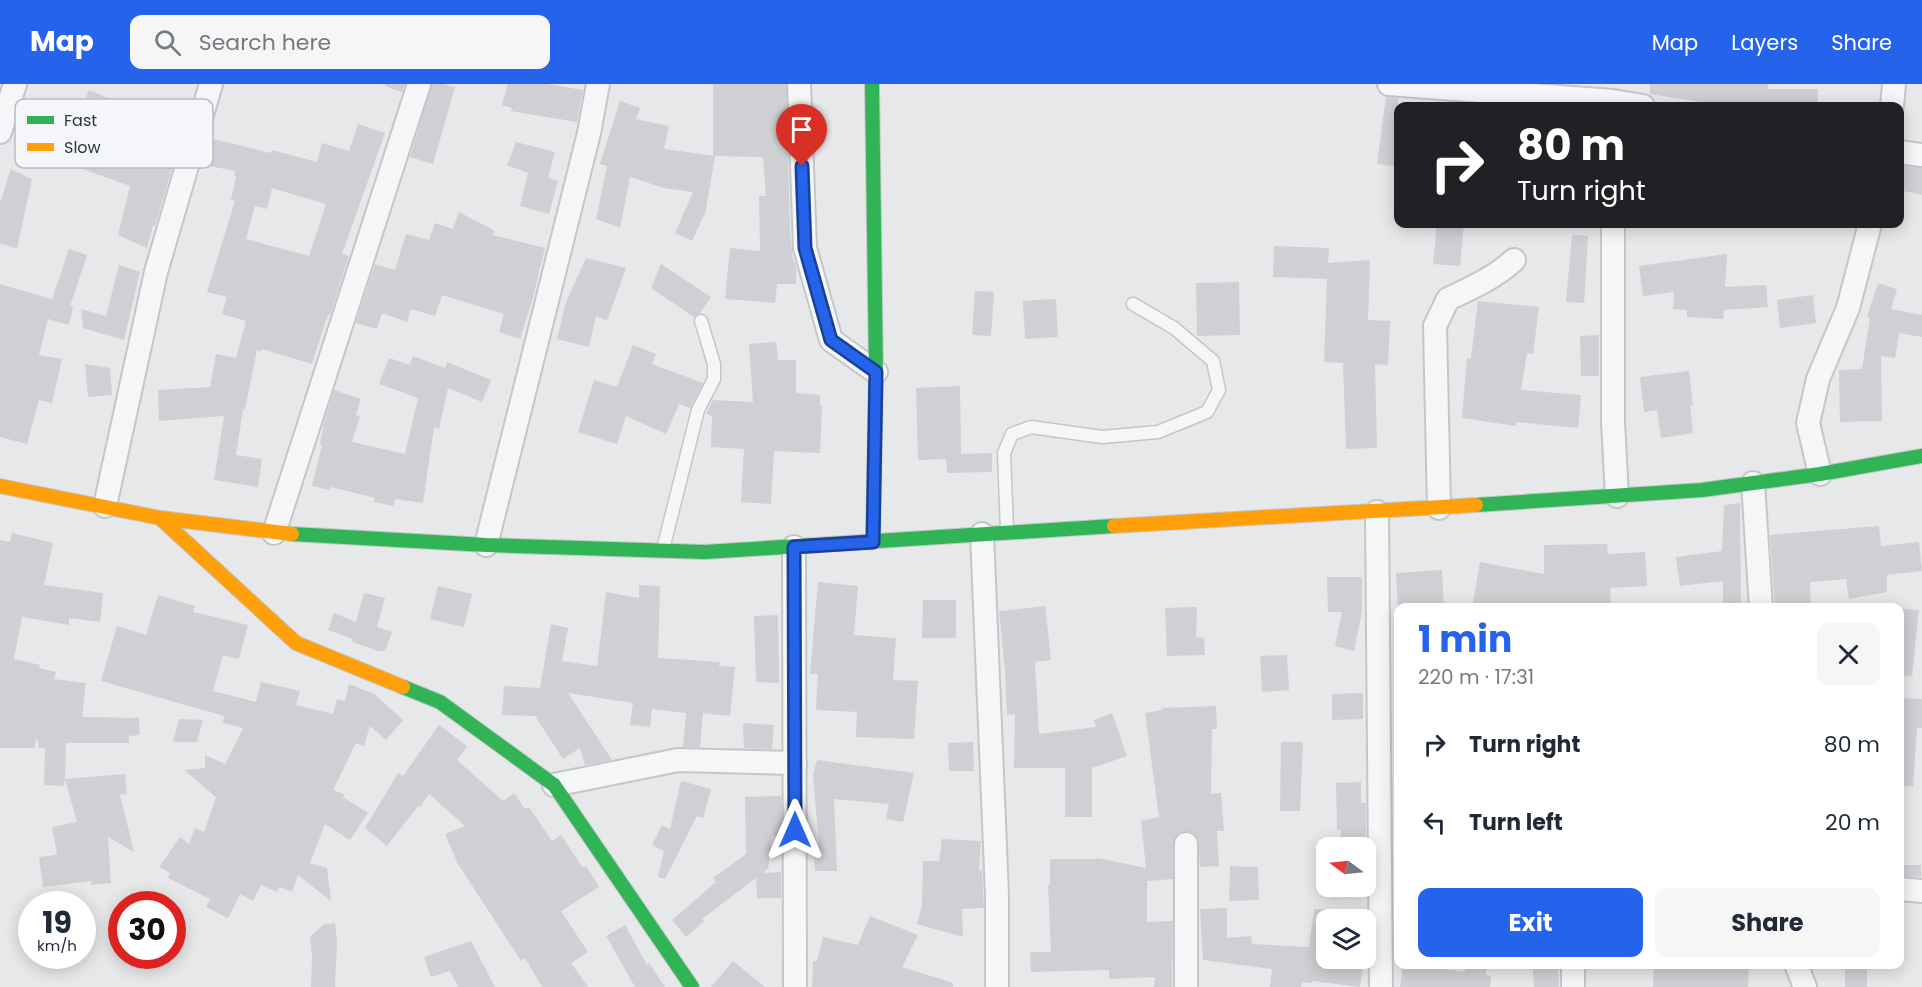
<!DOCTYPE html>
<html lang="en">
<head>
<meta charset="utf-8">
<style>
  body { margin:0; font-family:Poppins,sans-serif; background:#f6f6f7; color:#1f2937; height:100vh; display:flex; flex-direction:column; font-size:22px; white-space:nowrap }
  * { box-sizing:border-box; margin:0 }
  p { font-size:20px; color:#747a83 }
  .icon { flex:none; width:33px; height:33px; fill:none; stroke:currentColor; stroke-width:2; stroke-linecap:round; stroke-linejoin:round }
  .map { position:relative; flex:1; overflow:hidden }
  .panel { position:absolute; left:1394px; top:519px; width:510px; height:366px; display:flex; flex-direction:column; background:#fff; border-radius:12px; box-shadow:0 3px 15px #0003 }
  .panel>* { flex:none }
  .top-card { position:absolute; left:1394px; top:18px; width:510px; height:126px; border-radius:12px; box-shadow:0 3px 15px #0003; background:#202124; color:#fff; overflow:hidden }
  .needle { width:39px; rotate:285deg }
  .buttons { position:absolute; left:1316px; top:753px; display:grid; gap:12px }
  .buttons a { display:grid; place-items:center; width:60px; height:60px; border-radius:12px; background:#fff; box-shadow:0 3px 15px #0003; font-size:30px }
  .speed { position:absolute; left:18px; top:807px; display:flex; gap:12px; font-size:30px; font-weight:700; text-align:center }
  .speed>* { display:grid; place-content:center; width:78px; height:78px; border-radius:50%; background:#fff; box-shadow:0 3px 15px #0003; line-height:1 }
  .speed small { font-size:15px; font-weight:400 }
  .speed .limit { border:9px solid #d22; background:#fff; color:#111 }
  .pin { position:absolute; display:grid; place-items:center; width:51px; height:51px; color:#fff; margin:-62px -26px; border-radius:50% 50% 50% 0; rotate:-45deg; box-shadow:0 0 6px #0007 }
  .pin .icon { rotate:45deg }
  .me { position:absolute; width:66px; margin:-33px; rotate:0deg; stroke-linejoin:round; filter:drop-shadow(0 0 4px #0008) }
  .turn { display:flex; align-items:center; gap:21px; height:126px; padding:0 24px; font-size:27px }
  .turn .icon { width:78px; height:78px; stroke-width:2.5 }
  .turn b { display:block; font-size:42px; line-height:51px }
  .round { display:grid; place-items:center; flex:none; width:63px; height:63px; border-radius:12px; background:#f6f6f7 }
  .head { display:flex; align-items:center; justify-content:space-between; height:102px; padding:0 24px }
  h1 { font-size:36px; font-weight:700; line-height:45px; color:#2563eb }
  .button { display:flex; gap:12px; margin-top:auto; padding:12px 24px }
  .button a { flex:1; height:69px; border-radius:12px; background:#2563eb; color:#fff; font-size:24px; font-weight:700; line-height:69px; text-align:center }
  .button a+a { background:#f6f6f7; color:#1f2937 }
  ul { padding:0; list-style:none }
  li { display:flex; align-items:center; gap:18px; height:78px; padding:0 24px }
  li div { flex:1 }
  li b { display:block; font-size:22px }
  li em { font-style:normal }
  header { display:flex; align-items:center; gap:36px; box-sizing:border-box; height:84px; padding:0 30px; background:#2563eb; color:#fff }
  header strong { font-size:28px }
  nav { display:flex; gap:33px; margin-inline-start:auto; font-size:21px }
  .search { width:420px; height:54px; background:#f6f6f7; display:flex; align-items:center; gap:15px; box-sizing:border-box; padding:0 21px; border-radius:12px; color:#747a83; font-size:22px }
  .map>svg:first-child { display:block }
  .building { fill:#ced0d3; fill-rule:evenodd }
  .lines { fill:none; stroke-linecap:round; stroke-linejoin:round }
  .lane-casing { stroke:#c4c6c8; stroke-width:15 }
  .street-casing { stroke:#c4c6c8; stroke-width:26 }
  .fast-casing { stroke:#c4c6c8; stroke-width:16 }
  .slow-casing { stroke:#c4c6c8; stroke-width:16 }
  .lane { stroke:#f5f6f7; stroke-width:12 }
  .street { stroke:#f5f6f7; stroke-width:22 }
  .fast { stroke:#30b455; stroke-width:14 }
  .slow { stroke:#ff9f0a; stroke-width:14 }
  .route-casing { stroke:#184099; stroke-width:15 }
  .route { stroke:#2563eb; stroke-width:10 }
  .key { fill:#f4f6f9; stroke:#b8bcc3; stroke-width:1.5 }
  .key-label { font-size:16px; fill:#2b3445 }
</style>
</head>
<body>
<header>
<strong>Map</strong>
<div class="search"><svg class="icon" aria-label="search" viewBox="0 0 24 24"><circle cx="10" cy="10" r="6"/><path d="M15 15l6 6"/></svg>Search here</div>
<nav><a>Map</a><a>Layers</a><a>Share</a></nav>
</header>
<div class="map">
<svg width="1922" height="903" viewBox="0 0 1922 903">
  <rect width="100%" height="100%" fill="#e6e8ea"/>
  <g class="building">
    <polygon points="385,0 405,0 402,8 385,2"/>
    <polygon points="432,0 444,0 455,3 433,80 410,73"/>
    <polygon points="508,0 547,0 583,6 577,38 511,27 512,24 502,21"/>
    <polygon points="713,0 786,0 790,149 793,176 796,183 796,200 777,200 775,219 725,215 730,164 760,167 759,112 766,112 763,73 713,72"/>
    <polygon points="1650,0 1768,0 1768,5 1818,5 1818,22 1725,22 1650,10"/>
    <polygon points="89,6 112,16 100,45 148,55 152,36 184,44 155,142 153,142 147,164 118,151 130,102 18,62 23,41 52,47 60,30 76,37"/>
    <polygon points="1386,13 1398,14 1398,83 1377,80"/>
    <polygon points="620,17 640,24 636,35 669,42 664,65 715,72 705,131 704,131 692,157 675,149 693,108 664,104 630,93 620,144 596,135 607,82 600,80"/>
    <path d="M358,40L385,49L342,170L349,172L330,231H328L325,239L312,280L262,265L261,268L257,266L245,325H243L236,371L262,375L258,403L214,396L224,332L159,337L158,306L210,303L216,270L236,274L246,237L222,230L227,213L207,208L235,117L231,116L236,92H234L235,87L210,82L211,79L203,77L209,54L271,69L272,66L317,78L322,59L349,67ZM272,104L326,120L309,172L246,155L255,122L267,125Z"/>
    <polygon points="516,58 555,68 548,94 558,97 549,130 520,122 528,89 507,81"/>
    <polygon points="1902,82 1922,84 1922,111 1899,106"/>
    <polygon points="11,85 32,95 17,165 0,159 0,119"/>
    <polygon points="459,128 495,147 493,151 545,164 532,217 520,255 499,248 504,230 442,211 435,232 411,225 407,238 382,229 377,245 356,239 375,180 395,186 406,150 429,156 435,139 453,145"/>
    <polygon points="1437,140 1464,140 1460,182 1433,180"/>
    <polygon points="1572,151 1588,152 1584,219 1566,218"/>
    <polygon points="1274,162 1329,164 1328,179 1370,176 1368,236 1390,237 1388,281 1375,280 1377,364 1346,365 1343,279 1324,278 1327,195 1273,193"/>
    <polygon points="69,165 87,171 70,222 73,223 69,241 48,235 39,271 62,275 52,319 39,316 27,360 0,353 0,200 52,215"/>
    <polygon points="1727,170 1725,203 1766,201 1768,223 1724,226 1723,235 1687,233 1687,226 1673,225 1674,208 1643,212 1639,182"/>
    <polygon points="586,174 626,184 607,237 596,232 589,263 557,255 566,218"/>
    <polygon points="661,180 711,213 700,229 694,233 651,204"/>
    <polygon points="119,181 140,188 124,256 83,244 81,225 106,232"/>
    <polygon points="1239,198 1240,251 1197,252 1196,199"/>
    <polygon points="1878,199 1897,205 1891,225 1922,231 1922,253 1899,249 1895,274 1881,272 1882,337 1840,338 1839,286 1862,285 1870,234 1867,233"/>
    <polygon points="975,207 994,208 991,252 972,251"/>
    <polygon points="1813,211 1816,239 1780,244 1777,216"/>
    <polygon points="1056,215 1058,253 1025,255 1023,217"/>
    <polygon points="1478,217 1539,223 1533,270 1527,269 1521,306 1581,311 1578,344 1516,338 1516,342 1462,334 1467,274 1471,274"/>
    <polygon points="1599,251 1599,292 1581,292 1580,252"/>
    <polygon points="776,258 778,276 796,276 796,309 820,311 820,321 822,322 820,369 774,367 771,420 741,418 744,365 711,363 712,332 706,330 713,316 753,318 749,260"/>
    <polygon points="633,261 656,270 652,280 703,299 690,324 679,320 666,350 626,332 617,360 578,348 594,296 617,303"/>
    <polygon points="413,272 445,284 447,278 491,296 482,318 448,304 439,345 434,343 423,419 395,415 393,422 374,418 375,414 331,403 330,406 312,402 322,361 320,361 323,342 334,306 361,315 356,331 360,332 352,358 405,370 418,314 379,300 389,274 410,281"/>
    <polygon points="85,280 110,284 112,311 88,313"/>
    <polygon points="1689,287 1693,322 1690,322 1693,349 1661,354 1657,326 1644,328 1640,293"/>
    <polygon points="960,302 961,370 992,369 992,388 947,389 946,375 918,376 916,304"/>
    <polygon points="1740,419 1741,524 1723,524 1723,497 1680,502 1676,473 1722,467 1724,421"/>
    <polygon points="1879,442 1881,462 1919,458 1922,487 1887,491 1887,508 1849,515 1846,495 1810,498 1811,524 1775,524 1770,451"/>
    <polygon points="12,449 53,459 44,501 103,509 100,538 69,534 69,541 22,533 14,575 40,581 39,584 56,588 54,595 86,599 82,633 139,634 140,651 129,652 129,659 66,659 65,695 125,690 127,710 120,711 134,768 108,753 111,799 91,801 91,797 43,803 39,773 57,771 52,743 77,738 65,695 64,702 44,701 45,664 39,664 37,653 34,664 0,664 0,456 10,458"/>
    <polygon points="1607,460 1608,470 1645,468 1647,502 1610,504 1611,524 1500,524 1473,519 1480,478 1544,490 1544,461"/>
    <polygon points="1442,486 1444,523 1398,524 1396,489"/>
    <polygon points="1327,493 1362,493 1362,527 1354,567 1335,562 1342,528 1328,528"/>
    <polygon points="818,498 858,502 854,551 896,554 893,596 918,597 914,655 856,653 857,628 816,626 818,590 810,590"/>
    <polygon points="639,501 660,502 658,574 720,578 719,582 735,583 730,632 703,629 700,663 683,663 686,629 652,625 650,643 630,641 633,619 568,609 612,676 585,681 580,664 563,675 535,632 502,631 504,602 540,604 551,540 568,544 562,577 597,582 606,508 639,514"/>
    <polygon points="438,502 472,510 464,543 430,535"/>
    <polygon points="364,509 385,514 377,543 392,548 385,567 378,567 352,558 353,555 328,546 334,529 356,538"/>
    <polygon points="158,511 195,522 193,528 248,541 239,575 223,571 213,607 256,618 261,598 300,607 296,621 333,630 337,615 345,617 349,600 374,610 403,636 386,656 370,642 364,662 356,659 333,706 344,710 343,713 368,729 350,756 325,740 310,779 327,784 331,817 298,791 292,808 279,803 277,808 261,801 253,817 240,810 228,834 206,823 210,815 168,794 170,789 159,783 180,753 189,760 195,744 204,748 216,713 184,686 205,684 205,671 225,680 243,644 223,639 224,632 101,597 117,542 146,551"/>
    <polygon points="923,516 956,516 956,554 922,554"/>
    <polygon points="1045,522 1051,576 1035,578 1039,650 1096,643 1094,636 1112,629 1127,672 1092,684 1092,733 1065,733 1065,684 1014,684 1015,630 1007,631 1005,588 999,527"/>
    <polygon points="1197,523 1196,553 1204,554 1205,571 1167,572 1165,524"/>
    <polygon points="1899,524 1919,526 1912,592 1899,591"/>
    <polygon points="778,531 779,599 756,598 754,532"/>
    <polygon points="1287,571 1289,606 1262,608 1260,572"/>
    <polygon points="1363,609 1363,635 1332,636 1332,610"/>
    <polygon points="1899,614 1922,615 1922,644 1917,644 1913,702 1899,702"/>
    <polygon points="1216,622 1217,645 1212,645 1211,710 1221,709 1224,747 1217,747 1219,782 1200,783 1198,754 1193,749 1185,747 1179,749 1174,754 1173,795 1147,797 1147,838 1173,837 1172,903 1154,903 1155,893 1109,895 1109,886 1031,888 1030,868 1051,868 1048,801 1050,801 1050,775 1097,775 1097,774 1146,784 1141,737 1159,733 1145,629 1162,626 1162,624"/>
    <polygon points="179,635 203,636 197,658 173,658"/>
    <polygon points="743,639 774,641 772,665 744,664"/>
    <polygon points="439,641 467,662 457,676 503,717 514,709 525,725 529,723 552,757 561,751 583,784 586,782 599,803 561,827 588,868 571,879 588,903 542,903 525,874 521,877 458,780 445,750 465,742 429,710 420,723 418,722 387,762 365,744 398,689 403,692"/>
    <polygon points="973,658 974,687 949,687 948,659"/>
    <polygon points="1281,658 1303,658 1300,727 1280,727"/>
    <polygon points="817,676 914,689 903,738 886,735 889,720 834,715 837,787 815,787 814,762 819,761 813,691"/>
    <polygon points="681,697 711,705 703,734 697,732 665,795 658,793 664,767 652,761 662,741 670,745"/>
    <polygon points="1361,698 1361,719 1366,719 1366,764 1340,764 1341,746 1337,746 1336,699"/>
    <polygon points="781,712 781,752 772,752 768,785 763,789 781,788 781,814 757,814 756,794 702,835 704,837 686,853 672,836 716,798 713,794 746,770 745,713"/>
    <polygon points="942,755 981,757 979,786 982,786 984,824 962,825 963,853 917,840 922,821 923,777 939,777"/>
    <polygon points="1899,781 1921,781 1921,793 1899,792"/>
    <polygon points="1230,782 1258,783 1259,816 1229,817"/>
    <polygon points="1227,824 1227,854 1251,852 1252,860 1309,863 1314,825 1326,825 1326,874 1364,874 1360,903 1312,897 1312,899 1302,898 1301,903 1270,903 1272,885 1203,876 1200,825"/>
    <polygon points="870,832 918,851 902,883 953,899 953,903 812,903 813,877 817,877 823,853 858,861"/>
    <polygon points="335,839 337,857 335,903 311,903 312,873 310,853 323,841"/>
    <polygon points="625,841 647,881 649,879 665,903 635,903 606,852"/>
    <polygon points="471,857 495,903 458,903 450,887 431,893 424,873"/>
    <polygon points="733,877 765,903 711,903"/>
    <polygon points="1403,880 1465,888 1465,880 1486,880 1486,891 1491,892 1490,903 1400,903"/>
    <polygon points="1654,880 1749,880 1748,903 1653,903"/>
    <rect x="1845" y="880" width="22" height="23"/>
    <polygon points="1558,883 1559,903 1534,903 1533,884"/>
  </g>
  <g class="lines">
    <g class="lane-casing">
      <g id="lane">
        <polyline points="1007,446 1004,369 1012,350 1031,343 1102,353 1158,348 1207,328 1219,306 1213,277 1174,244 1133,220"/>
        <polyline points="663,465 698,326 714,295 714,280 701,237"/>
      </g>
    </g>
    <g class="street-casing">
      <g id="street">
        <polyline points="799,0 805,164 831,256 876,288"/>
        <polyline points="1389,0 1613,17 1643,22"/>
        <polyline points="1892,22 1894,0"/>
        <polyline points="0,48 15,0"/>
        <polyline points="1899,68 1922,71"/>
        <polyline points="1613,140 1613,338 1617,412"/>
        <polyline points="1820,390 1808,339 1818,295 1848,224 1870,140"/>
        <polyline points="1753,399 1761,524"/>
        <polyline points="105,422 156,188 211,0"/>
        <path d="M1439,424L1435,242L1448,215C1472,204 1494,194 1514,176"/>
        <polyline points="1377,428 1381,903"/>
        <polyline points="274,449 419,0"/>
        <polyline points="982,450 997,811 997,903"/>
        <polyline points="486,461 589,49 598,0"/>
        <polyline points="794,463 795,903"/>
        <polyline points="554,701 678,676 795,679"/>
        <polyline points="1899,805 1922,807"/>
        <polyline points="1796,880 1805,903"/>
        <polyline points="1186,903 1186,760"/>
        <polyline points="1573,903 1573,880"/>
      </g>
    </g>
    <g class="fast-casing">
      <g id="fast">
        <polyline points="872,0 876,288 873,457"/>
        <polyline points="1476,421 1702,406 1820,390 1922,372"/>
        <polyline points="292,450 486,461 705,468 1114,442"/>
        <polyline points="403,603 440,618 554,701 692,903"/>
      </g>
    </g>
    <g class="slow-casing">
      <g id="slow">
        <polyline points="0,402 160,434 292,450"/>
        <polyline points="160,434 296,559 403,603"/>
        <polyline points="1114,442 1476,421"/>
      </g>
    </g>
    <use href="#lane" class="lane"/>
    <use href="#street" class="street"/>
    <use href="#fast" class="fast"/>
    <use href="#slow" class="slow"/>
  </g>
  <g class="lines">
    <g class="route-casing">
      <polyline id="route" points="795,746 794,463 873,458 876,288 831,256 805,164 802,82"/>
    </g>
    <use href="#route" class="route"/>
  </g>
  <rect x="15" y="15" width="198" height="69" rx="9" class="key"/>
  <rect x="27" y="32" width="27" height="8" fill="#30b455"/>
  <rect x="27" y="59" width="27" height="8" fill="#ff9f0a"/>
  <g class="key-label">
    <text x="64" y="42">Fast</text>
    <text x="64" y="69">Slow</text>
  </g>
</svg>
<div class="buttons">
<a><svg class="needle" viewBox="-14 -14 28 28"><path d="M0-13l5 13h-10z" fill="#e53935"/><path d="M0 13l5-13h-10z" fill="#747a83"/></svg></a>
<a><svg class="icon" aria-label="layers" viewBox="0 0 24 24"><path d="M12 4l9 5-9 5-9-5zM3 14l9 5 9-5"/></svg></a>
</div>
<div class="speed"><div>19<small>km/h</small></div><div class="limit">30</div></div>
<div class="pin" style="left:802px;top:82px;background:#d93025"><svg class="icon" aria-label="arrive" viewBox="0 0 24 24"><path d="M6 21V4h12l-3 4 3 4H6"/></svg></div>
<svg class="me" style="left:795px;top:746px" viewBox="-20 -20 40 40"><path d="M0-17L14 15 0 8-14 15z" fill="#2563eb" stroke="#fff" stroke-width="4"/></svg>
<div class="top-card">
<div class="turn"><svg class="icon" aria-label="right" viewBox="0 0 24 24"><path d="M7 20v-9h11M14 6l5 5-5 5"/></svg><div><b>80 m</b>Turn right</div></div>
</div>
<section class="panel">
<div class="head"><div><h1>1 min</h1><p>220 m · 17:31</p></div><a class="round"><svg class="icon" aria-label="close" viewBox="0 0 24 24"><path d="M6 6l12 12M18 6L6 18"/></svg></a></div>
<ul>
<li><svg class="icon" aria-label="right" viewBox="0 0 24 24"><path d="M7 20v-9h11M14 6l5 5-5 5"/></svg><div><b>Turn right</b></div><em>80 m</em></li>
<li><svg class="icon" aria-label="left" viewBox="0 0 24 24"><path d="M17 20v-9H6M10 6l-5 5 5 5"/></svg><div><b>Turn left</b></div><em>20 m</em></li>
</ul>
<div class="button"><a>Exit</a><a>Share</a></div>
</section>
</div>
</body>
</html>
